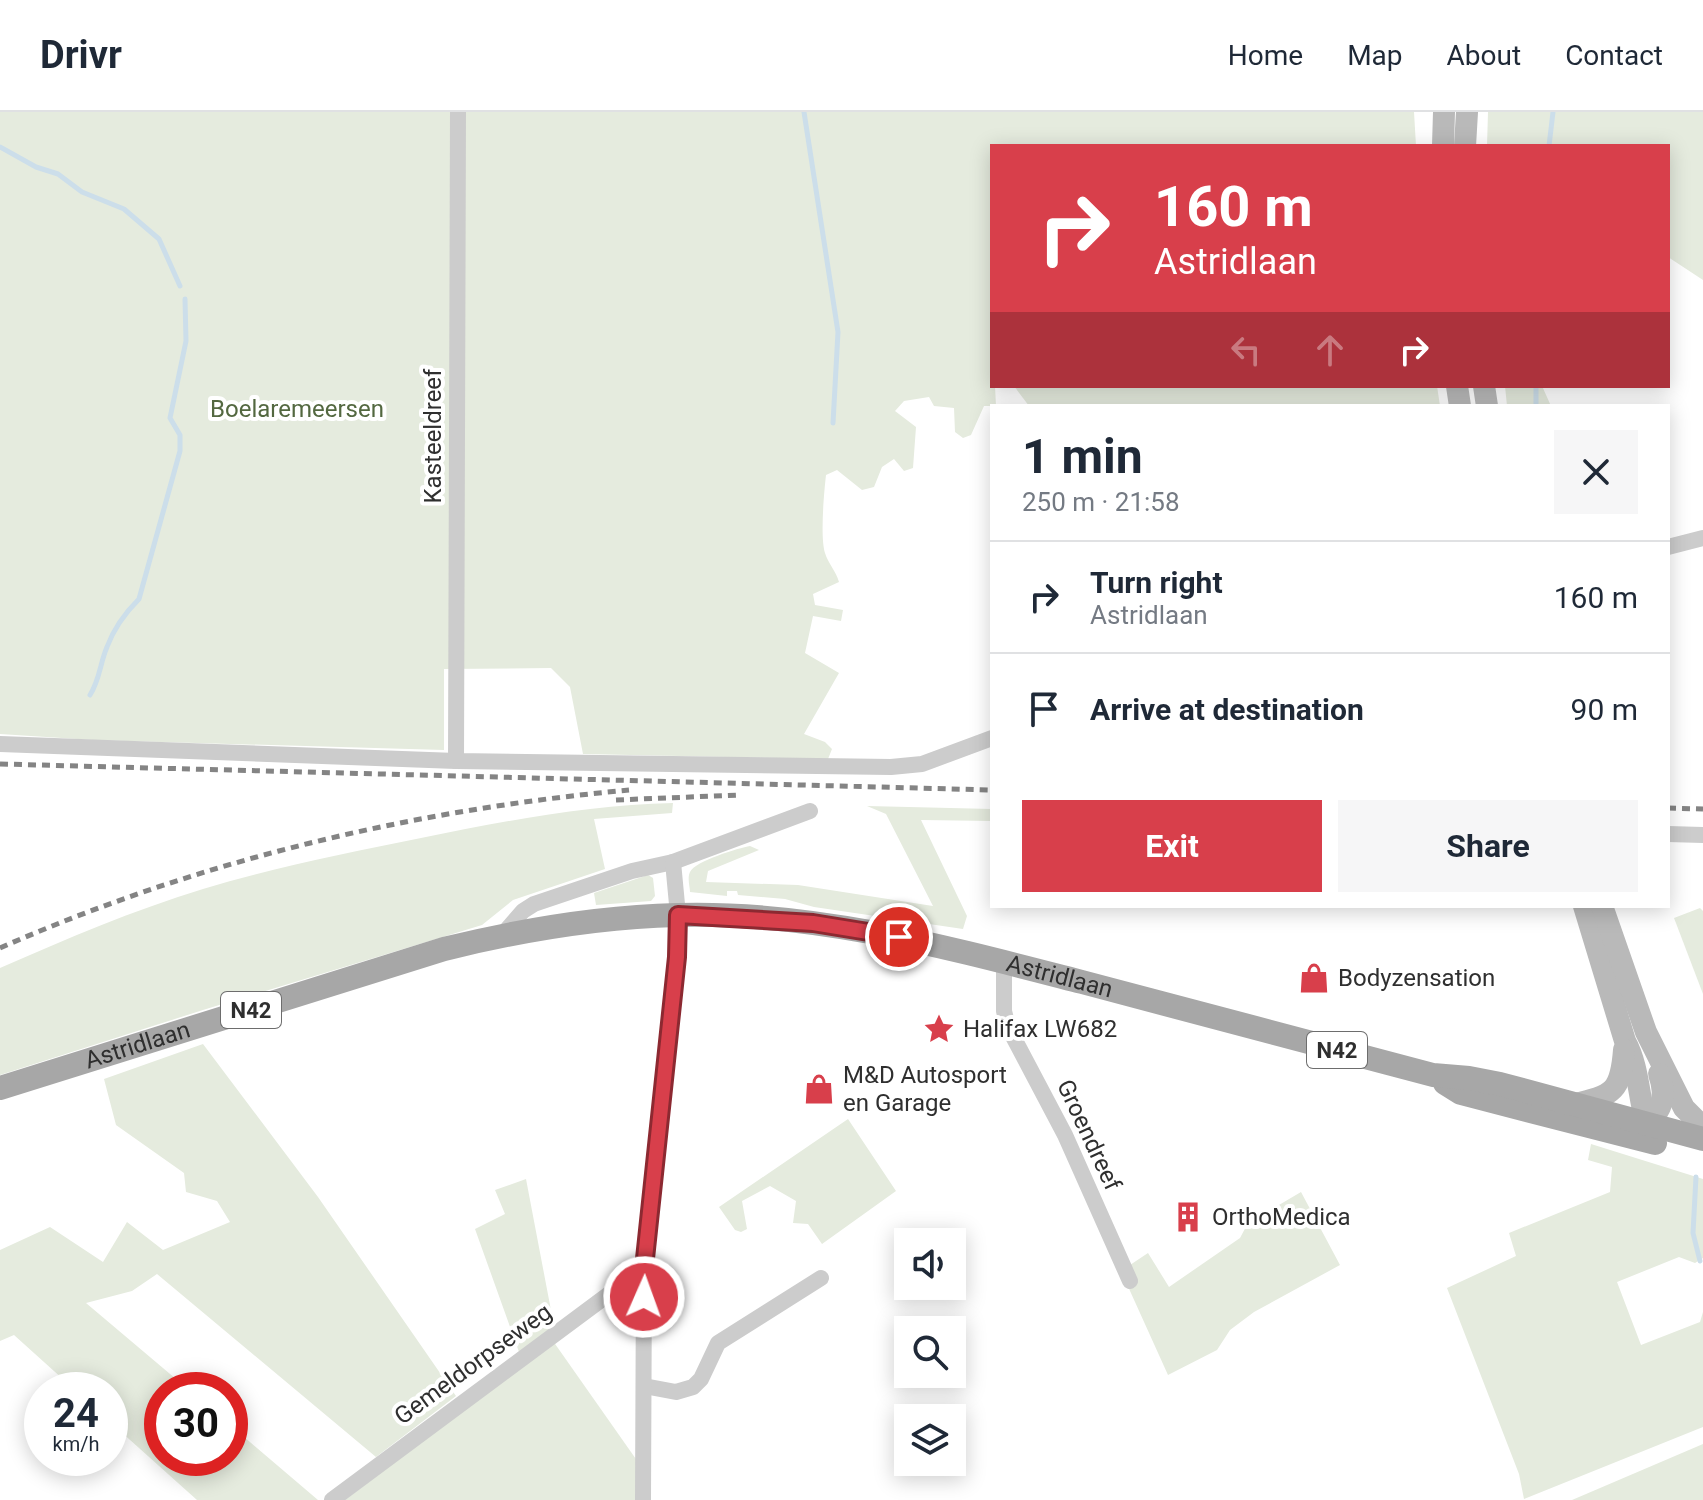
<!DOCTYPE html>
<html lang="en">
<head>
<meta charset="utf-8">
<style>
  body { margin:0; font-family:Roboto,sans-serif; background:#f6f6f7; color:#1f2937; height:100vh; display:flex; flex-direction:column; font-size:30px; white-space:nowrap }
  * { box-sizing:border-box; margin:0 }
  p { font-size:26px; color:#747a83 }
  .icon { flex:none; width:44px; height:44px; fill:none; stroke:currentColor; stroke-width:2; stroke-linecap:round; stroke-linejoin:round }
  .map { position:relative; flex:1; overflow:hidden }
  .drawer { position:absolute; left:990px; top:292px; width:680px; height:504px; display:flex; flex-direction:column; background:#fff; border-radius:0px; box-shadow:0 4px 20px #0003 }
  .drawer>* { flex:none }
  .top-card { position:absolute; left:990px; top:32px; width:680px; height:244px; border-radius:0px; box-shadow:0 4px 20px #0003; background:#d83f4b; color:#fff; overflow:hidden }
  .fabs { position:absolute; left:894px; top:1116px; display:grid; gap:16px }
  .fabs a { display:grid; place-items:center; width:72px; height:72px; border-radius:0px; background:#fff; box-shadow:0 4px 20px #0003; font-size:40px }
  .speed { position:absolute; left:24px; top:1260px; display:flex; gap:16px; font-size:40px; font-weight:700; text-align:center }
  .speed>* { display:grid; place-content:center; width:104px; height:104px; border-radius:50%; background:#fff; box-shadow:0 4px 20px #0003; line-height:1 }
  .speed small { font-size:20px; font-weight:400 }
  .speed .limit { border:12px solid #d22; background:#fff; color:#111 }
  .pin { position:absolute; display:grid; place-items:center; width:68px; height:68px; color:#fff; margin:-34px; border:4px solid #fff; border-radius:50%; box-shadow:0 2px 8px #0007 }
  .me { position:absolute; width:88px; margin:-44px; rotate:2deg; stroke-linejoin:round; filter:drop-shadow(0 0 6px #0008) }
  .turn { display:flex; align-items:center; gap:28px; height:168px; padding:0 32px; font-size:36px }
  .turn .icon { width:104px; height:104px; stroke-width:2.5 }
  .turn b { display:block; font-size:56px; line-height:68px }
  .lanes { display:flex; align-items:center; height:76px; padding:0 32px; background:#0003; justify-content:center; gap:40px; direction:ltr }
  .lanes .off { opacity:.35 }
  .round { display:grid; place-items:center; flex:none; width:84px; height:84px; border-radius:0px; background:#f6f6f7 }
  .head { display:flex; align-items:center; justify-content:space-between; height:136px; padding:0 32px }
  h1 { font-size:48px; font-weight:700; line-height:60px }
  .cta { display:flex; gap:16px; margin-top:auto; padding:16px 32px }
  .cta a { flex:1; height:92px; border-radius:0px; background:#d83f4b; color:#fff; font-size:32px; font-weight:700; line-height:92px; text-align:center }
  .cta a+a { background:#f6f6f7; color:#1f2937 }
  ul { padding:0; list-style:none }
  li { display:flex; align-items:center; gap:24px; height:112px; padding:0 32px; border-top:2px solid #e0e1e3 }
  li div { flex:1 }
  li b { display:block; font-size:30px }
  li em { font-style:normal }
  header { display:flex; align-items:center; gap:48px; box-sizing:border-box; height:112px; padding:0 40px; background:#fff; border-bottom:2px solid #e0e1e3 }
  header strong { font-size:38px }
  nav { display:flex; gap:44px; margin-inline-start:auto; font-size:28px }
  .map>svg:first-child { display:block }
  .green { fill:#e5ebde }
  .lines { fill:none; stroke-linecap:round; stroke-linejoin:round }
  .stream { stroke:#ccdeea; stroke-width:5 }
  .street { stroke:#ccc; stroke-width:16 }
  .secondary { stroke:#b9b9b9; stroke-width:22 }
  .primary { stroke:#a7a7a7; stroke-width:24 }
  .rail { stroke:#848484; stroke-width:5; stroke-dasharray:8 6; stroke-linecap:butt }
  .route-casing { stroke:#8c2931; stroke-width:20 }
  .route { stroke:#d83f4b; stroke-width:14 }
  .labels { text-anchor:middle; stroke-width:8; stroke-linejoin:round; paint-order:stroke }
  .shield { fill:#fff; stroke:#6d6d6d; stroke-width:2 }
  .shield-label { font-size:22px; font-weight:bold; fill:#2f2f2f }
  .park-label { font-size:24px; fill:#536840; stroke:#fff }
  .street-label { font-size:24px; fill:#2f2f2f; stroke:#fff }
  .poi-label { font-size:24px; fill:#2f2f2f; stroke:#fff; text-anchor:start }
</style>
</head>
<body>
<header>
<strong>Drivr</strong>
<nav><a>Home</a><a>Map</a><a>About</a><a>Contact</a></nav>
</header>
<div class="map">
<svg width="1703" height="1388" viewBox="0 0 1703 1388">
  <rect width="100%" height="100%" fill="#fff"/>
  <g class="green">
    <path d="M0,0H1414L1416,34H992V274H995L996,294H984L971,323L963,326L955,320L954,296L934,294L929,285L904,289L895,299L916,315L913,356L904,359L894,347L882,355L874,375L862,378L837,358L826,363C824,381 820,425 825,441C828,451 836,459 839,470L813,482L815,493L843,498L841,509L813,504L805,541L839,561L804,622L825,630L832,637L828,647L583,642L570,575L551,556L444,557V638L93,628L0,622Z"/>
    <polygon points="1488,0 1703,0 1703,168 1668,145 1668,34 1487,34"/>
    <polygon points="1014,274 1437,274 1440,294 1029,294"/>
    <polygon points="1505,274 1542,274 1551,294 1507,294"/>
    <path d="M673,691L672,701L594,707L605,757L513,788L482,813L203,898L0,963V856C66,827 134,798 203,777C275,755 348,741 421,726C504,709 588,693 673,691Z"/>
    <path d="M867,694L992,697V709L921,708L967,804L963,817L814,795L785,787L738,783L737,779H727V784L690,780C690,775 687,766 690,760C695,749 739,736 750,734L759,738L708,759L706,770L798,773L933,794L886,702Z"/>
    <polygon points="648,763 653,766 655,784 651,789 596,793 594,781"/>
    <polygon points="1700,796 1703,799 1703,882 1674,806"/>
    <polygon points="203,932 318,1085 456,1284 376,1345 157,1162 132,1179 86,1191 189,1278 162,1278 162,1346 230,1346 230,1313 318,1388 197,1388 110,1310 110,1278 75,1278 14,1223 0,1229 0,1138 50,1115 103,1150 127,1110 163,1138 230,1110 217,1089 186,1080 184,1061 116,1013 104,967"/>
    <polygon points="848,1007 896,1079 822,1132 808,1112 793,1111 796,1089 770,1074 742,1089 747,1117 741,1120 735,1118 719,1095"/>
    <polygon points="1591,1032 1703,1067 1703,1146 1695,1151 1679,1145 1617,1170 1641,1233 1700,1210 1703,1200 1703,1315 1524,1387 1519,1362 1447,1176 1516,1144 1509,1121 1610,1080 1612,1055 1588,1048"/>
    <polygon points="526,1067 554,1214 519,1240 475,1117 505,1102 495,1078"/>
    <polygon points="1301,1080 1340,1153 1254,1200 1230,1218 1217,1238 1168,1263 1121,1159 1148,1141 1169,1175 1240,1126 1248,1111"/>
    <polygon points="553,1229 638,1350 635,1388 345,1388"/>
    <polygon points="1703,1332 1703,1388 1572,1388"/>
  </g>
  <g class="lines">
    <g class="stream">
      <polyline points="804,0 838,220 833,311"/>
      <polyline points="1549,34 1553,0"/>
      <polyline points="0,35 36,55 58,62 82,80 124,97 159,127 180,174"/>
      <polyline points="1536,274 1536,294"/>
      <path d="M90,583C100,567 100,551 107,535C114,516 125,501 139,487L180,339V323L170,306L186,229L185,187"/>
      <polyline points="1696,1065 1693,1121 1700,1149"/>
    </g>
    <g class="street">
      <polyline points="1668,435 1703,426"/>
      <polyline points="0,632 456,649 891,655 922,652 992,626"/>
      <polyline points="456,649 458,0"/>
      <polyline points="1668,722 1703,723"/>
      <polyline points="503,822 523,799 534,792 632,759 673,750 810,699"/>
      <polyline points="1004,850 1004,899 1008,915 1065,1023 1130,1169"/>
      <polyline points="644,1274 676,1280 693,1275 701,1267 718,1231 821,1166"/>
      <polyline points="332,1388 644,1156"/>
      <polyline points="643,1388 644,1156 677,845 678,803 673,750"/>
    </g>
    <g class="secondary">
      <polyline points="1443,34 1444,0"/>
      <polyline points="1465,34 1467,0"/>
      <polyline points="1457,274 1460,294"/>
      <polyline points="1484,274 1487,294"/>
      <path d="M1584,794L1625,929C1641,958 1638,995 1651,1026"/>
      <polyline points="1602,794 1646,920 1684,996 1703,1015"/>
      <path d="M1574,992C1614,984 1621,978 1624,938"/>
      <path d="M1633,1014C1661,1008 1668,987 1659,962"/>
    </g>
    <g class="primary">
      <polyline points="1445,971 1461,981 1655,1031"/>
      <path id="s1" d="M0,976L444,837C521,818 599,805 677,803C815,799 950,836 1082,870C1199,901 1316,932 1433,963L1469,966L1500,972L1703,1027"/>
    </g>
    <g class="rail">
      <polyline points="0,652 992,678"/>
      <polyline points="616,688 740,683"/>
      <polyline points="1668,696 1703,697"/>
      <path d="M0,836C200,748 412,698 629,678"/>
    </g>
  </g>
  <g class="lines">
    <g class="route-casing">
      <polyline id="route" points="644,1185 644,1156 677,845 678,803 813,811 899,825"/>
    </g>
    <use href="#route" class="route"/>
  </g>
  <defs>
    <g id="shop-bare" transform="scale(2.4)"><path d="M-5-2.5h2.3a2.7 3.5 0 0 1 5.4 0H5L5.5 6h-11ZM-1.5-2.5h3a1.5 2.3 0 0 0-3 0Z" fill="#d83f4b" stroke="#fff" stroke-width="2.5" paint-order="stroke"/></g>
    <g id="sight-bare" transform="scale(2.4)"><path d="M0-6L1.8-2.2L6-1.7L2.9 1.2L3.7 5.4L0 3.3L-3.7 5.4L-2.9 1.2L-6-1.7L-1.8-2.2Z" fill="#d83f4b" stroke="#fff" stroke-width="2.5" paint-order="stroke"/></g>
    <g id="building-bare" transform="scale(2.4)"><path d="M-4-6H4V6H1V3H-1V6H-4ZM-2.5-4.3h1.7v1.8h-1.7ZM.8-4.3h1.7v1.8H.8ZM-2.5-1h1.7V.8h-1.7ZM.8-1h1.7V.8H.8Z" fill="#d83f4b" stroke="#fff" stroke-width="2.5" paint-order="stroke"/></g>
  </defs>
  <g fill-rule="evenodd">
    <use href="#shop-bare" x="1314" y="866"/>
    <use href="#sight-bare" x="939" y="917"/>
    <use href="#shop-bare" x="819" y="977"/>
    <use href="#building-bare" x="1188" y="1105"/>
  </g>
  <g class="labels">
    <g class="shield">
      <rect x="221" y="880" width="60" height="36" rx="6"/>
      <rect x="1307" y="920" width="60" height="36" rx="6"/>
    </g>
    <g class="shield-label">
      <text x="251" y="906">N42</text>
      <text x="1337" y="946">N42</text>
    </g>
    <g class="park-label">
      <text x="297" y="305">Boelaremeersen</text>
    </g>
    <g class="street-label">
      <text transform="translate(433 324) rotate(-90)" y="8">Kasteeldreef</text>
      <text dy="8" stroke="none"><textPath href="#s1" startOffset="1090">Astridlaan</textPath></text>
      <text dy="8" stroke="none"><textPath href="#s1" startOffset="144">Astridlaan</textPath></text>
      <text transform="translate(1089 1023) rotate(65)" y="8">Groendreef</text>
      <text transform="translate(473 1252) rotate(-36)" y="8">Gemeldorpseweg</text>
    </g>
    <g class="poi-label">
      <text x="1338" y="874">Bodyzensation</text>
      <text x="963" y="925">Halifax LW682</text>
      <text x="843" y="971">M&amp;D Autosport<tspan x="843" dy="28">en Garage</tspan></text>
      <text x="1212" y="1113">OrthoMedica</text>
    </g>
  </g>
</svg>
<div class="fabs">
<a><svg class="icon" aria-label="sound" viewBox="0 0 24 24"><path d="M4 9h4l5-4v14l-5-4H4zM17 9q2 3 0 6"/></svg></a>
<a><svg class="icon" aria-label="search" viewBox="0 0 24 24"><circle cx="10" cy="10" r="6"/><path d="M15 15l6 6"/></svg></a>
<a><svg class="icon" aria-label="layers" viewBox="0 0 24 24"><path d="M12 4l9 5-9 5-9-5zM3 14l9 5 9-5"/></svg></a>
</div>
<div class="speed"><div>24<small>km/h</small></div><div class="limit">30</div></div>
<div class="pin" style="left:899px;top:825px;background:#d93025"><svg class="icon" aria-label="arrive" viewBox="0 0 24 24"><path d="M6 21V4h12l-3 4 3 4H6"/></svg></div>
<svg class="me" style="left:644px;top:1185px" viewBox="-20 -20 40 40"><circle r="17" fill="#d83f4b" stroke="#fff" stroke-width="3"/><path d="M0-11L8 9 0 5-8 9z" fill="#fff"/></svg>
<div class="top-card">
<div class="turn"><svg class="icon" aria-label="right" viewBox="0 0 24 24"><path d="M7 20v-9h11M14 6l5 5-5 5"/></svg><div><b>160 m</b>Astridlaan</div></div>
<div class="lanes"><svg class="icon off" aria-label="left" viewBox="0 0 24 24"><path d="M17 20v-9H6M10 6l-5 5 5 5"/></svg><svg class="icon off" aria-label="ahead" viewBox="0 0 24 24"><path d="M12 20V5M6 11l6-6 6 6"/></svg><svg class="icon" aria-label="right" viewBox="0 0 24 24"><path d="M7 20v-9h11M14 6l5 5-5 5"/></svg></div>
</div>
<section class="drawer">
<div class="head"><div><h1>1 min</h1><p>250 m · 21:58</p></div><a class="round"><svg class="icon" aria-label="close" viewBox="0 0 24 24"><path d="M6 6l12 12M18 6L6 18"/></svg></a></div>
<ul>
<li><svg class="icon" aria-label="right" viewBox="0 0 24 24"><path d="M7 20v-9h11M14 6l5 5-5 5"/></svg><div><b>Turn right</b><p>Astridlaan</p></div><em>160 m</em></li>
<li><svg class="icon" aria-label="arrive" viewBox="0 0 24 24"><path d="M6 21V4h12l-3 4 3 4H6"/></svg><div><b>Arrive at destination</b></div><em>90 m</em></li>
</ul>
<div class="cta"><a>Exit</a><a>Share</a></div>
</section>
</div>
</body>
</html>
